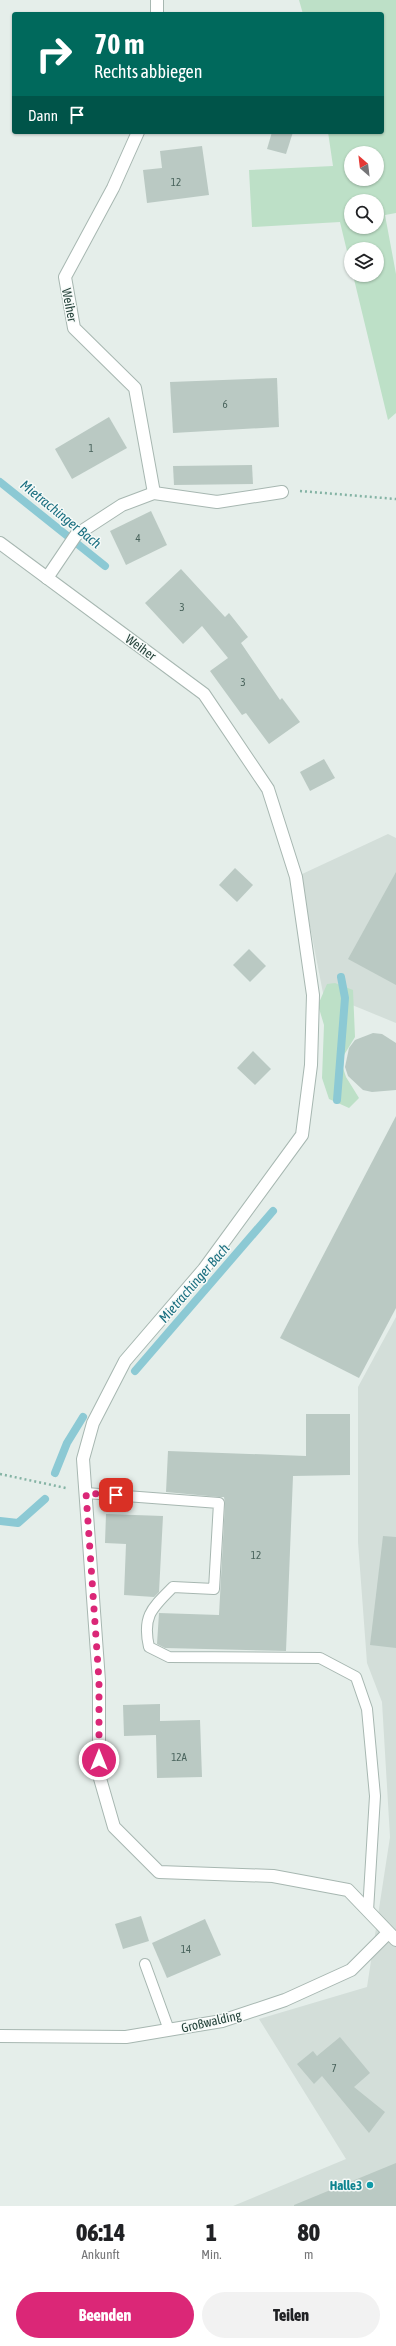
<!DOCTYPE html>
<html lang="de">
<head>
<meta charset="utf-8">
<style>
  body { margin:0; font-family:"Asap Condensed",sans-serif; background:#f2f2f2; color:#202124; height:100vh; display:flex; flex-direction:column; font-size:15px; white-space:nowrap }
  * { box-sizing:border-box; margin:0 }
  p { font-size:13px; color:#757577 }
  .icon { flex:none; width:22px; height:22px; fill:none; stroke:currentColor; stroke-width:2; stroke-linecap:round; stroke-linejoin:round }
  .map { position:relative; height:2206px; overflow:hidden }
  .sheet { display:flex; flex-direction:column; background:#fff; flex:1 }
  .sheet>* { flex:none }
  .banner { position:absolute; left:12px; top:12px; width:372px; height:122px; border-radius:4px; box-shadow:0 1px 3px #0004; background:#00695c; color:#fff; overflow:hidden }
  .needle { width:26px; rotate:332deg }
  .tools { position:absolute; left:344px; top:146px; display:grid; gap:8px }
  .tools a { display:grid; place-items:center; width:40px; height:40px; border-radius:50%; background:#fff; box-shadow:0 1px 3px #0004; font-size:20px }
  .pin { position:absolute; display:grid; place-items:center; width:34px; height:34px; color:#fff; margin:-17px; border-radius:8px; box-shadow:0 2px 6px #0006 }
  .me { position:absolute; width:44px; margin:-22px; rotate:0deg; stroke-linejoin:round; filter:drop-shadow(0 0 3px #0008) }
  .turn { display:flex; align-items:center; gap:14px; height:84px; padding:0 16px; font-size:18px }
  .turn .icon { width:52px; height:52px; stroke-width:2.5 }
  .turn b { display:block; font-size:28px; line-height:34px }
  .then { display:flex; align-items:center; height:38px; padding:0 16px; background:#0003; gap:8px; font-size:15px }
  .eta { display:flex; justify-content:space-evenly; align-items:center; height:68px; text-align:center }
  .eta b { font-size:24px; font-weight:800; line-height:28px }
  .action { display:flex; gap:8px; margin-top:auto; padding:8px 16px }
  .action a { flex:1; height:46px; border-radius:24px; background:#db2777; color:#fff; font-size:16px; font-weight:800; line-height:46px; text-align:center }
  .action a+a { background:#f2f2f2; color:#202124 }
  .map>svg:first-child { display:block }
  .built { fill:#d3ded9 }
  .green { fill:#bde0c7; fill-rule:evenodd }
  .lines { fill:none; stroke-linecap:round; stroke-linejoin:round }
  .stream { stroke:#8cc9d4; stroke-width:8 }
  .building { fill:#bac9c3 }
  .lane-casing { stroke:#a7b7b1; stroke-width:12 }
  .street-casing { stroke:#a7b7b1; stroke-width:14 }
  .path { stroke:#84b3a4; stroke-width:2.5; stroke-dasharray:2 3; stroke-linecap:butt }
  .lane { stroke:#fff; stroke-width:10 }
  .street { stroke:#fff; stroke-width:12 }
  .route { stroke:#db2777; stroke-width:7; stroke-dasharray:0 12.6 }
  .culture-dot { fill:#0f9aa8; stroke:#f6faf8; stroke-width:1.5 }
  .labels { text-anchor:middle; stroke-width:3; stroke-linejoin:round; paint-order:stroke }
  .number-label { font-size:11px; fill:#49635c }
  .street-label { font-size:13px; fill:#234139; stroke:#f6faf8 }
  .culture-label { font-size:13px; font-weight:bold; fill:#0d838f; stroke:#f6faf8; text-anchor:end }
  .water-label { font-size:14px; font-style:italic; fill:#1a6f80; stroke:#f6faf8 }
</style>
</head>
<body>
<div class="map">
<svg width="396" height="2206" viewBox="0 0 396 2206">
  <rect width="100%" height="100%" fill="#e5eeea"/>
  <g class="built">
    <polygon points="388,834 396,838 396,1023 323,993 300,875"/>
    <polygon points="396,1317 396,2206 233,2206 346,2159 259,2019 367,1987 390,1837 382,1702 367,1663 358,1542 358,1387"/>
  </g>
  <g class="green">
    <path d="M299,0H396V213L385,215L396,274V413L388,420L353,275H377V249H351V268L340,222L252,227L249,170L333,166L328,132H382V14H303ZM351,153H377V179H351ZM351,201H377V227H351Z"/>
    <polygon points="335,983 353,990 355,1037 344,1055 343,1068 346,1077 359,1098 349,1108 329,1099 322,1078 324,1025 318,1005 327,984"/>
  </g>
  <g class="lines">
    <g class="stream">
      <polyline points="0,482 105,566"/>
      <polyline points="337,1100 345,998 341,977"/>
      <polyline points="135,1371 273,1211"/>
      <polyline points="55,1473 67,1443 83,1417"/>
      <polyline points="0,1521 18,1523 45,1499"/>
    </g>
  </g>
  <g class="building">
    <polygon points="272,132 293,132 286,154 267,149"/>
    <polygon points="202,146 209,195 147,203 143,170 162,168 160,151"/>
    <polygon points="277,378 279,427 173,433 170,382"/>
    <polygon points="109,417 127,448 72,479 55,449"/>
    <polygon points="252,465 253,484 174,485 173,466"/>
    <polygon points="151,511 167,545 126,565 110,531"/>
    <polygon points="181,569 225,617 229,613 248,637 241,643 280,700 282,698 300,722 269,744 246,713 242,715 210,671 228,658 202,626 183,644 145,603"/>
    <polygon points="324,759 335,778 310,791 300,772"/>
    <polygon points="235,868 253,885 237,902 219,885"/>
    <polygon points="396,872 396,985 348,959"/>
    <polygon points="249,949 266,966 250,982 233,965"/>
    <polygon points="373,1033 382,1034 396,1043 396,1090 372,1092 363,1090 348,1076 345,1067 349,1048 355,1040"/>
    <polygon points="253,1051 271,1069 255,1085 237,1068"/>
    <polygon points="396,1116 396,1308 359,1378 280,1338"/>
    <polygon points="306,1414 350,1414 350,1475 293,1476 286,1651 165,1648 157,1644 159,1613 219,1615 225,1503 224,1497 219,1497 166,1492 168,1451 306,1456"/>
    <polygon points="106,1514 163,1516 159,1592 154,1597 124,1595 126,1544 105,1543"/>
    <polygon points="383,1536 396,1537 396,1648 370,1645"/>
    <polygon points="160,1704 160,1721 200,1720 202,1777 157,1778 156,1735 124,1736 123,1705"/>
    <polygon points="141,1916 149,1941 123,1949 115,1924"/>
    <polygon points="205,1919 221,1955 167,1978 152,1943"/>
    <polygon points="340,2037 370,2073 354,2087 385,2112 369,2133 322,2076 314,2084 297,2064 313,2051 317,2056"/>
    <polygon points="396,2163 396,2206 294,2206 294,2205"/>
  </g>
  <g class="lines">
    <g class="lane-casing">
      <g id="lane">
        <path d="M86,1493L219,1503L214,1589L173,1587C152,1608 142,1616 149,1647L169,1657L320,1658L356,1677L367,1709L375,1796L368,1911"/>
        <polyline points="145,1964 169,2030"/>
      </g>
    </g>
    <g class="street-casing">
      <g id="street">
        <polyline points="157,0 157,14"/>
        <polyline points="138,132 113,188 65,277 74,328 135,388 154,493"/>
        <polyline points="0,543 204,694 268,789 296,877 313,995 311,1065 302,1135 204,1269 125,1361 93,1423 83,1459 99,1681 99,1775 114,1827 159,1872 273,1876 348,1890 396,1940"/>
        <polyline points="47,578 76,535 122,505 154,493 217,502 282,492"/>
        <polyline points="0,2036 126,2037 222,2021 285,2000 351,1970 388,1933"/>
      </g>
    </g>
    <g class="path">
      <polyline points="300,491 396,499"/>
      <polyline points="0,1474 66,1488"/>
    </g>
    <use href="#lane" class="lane"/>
    <use href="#street" class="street"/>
  </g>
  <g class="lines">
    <polyline class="route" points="99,1760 99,1681 86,1493 116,1495"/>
  </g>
  <circle class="culture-dot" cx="370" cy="2185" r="4"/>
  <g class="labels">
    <g class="number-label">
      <text x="176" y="186">12</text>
      <text x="225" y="408">6</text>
      <text x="91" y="452">1</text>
      <text x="138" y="542">4</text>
      <text x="182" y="611">3</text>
      <text x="243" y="686">3</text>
      <text x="256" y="1559">12</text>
      <text x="179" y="1761">12A</text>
      <text x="186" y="1953">14</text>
      <text x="334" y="2072">7</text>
    </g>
    <g class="street-label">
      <text transform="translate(70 305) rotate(79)" y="5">Weiher</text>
      <text transform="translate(141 647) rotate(36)" y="5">Weiher</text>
      <text transform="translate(211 2021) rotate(-13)" y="5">Großwalding</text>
    </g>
    <g class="culture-label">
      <text x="362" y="2190">Halle3</text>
    </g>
    <g class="water-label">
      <text transform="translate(61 514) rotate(39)" y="5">Mietrachinger Bach</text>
      <text transform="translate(194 1283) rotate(-49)" y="5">Mietrachinger Bach</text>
    </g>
  </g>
</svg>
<div class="tools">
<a><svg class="needle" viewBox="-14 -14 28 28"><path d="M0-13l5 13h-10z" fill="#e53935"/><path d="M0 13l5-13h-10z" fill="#757577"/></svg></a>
<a><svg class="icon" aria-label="search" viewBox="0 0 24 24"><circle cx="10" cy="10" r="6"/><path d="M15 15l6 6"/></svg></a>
<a><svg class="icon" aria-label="layers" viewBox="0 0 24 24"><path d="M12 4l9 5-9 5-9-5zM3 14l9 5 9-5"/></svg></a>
</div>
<div class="pin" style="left:116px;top:1495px;background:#d93025"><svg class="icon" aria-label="arrive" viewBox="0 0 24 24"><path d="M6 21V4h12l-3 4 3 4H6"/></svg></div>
<svg class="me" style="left:99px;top:1760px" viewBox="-20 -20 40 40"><circle r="17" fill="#db2777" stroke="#fff" stroke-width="3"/><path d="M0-11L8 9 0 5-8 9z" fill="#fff"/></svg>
<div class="banner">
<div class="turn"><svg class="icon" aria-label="right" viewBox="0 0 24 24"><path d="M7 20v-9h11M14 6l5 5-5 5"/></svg><div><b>70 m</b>Rechts abbiegen</div></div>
<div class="then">Dann<svg class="icon" aria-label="arrive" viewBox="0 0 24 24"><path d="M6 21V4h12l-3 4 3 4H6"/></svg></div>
</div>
</div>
<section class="sheet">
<div class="eta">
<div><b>06:14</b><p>Ankunft</p></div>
<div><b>1</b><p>Min.</p></div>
<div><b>80</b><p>m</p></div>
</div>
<div class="action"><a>Beenden</a><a>Teilen</a></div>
</section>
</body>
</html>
